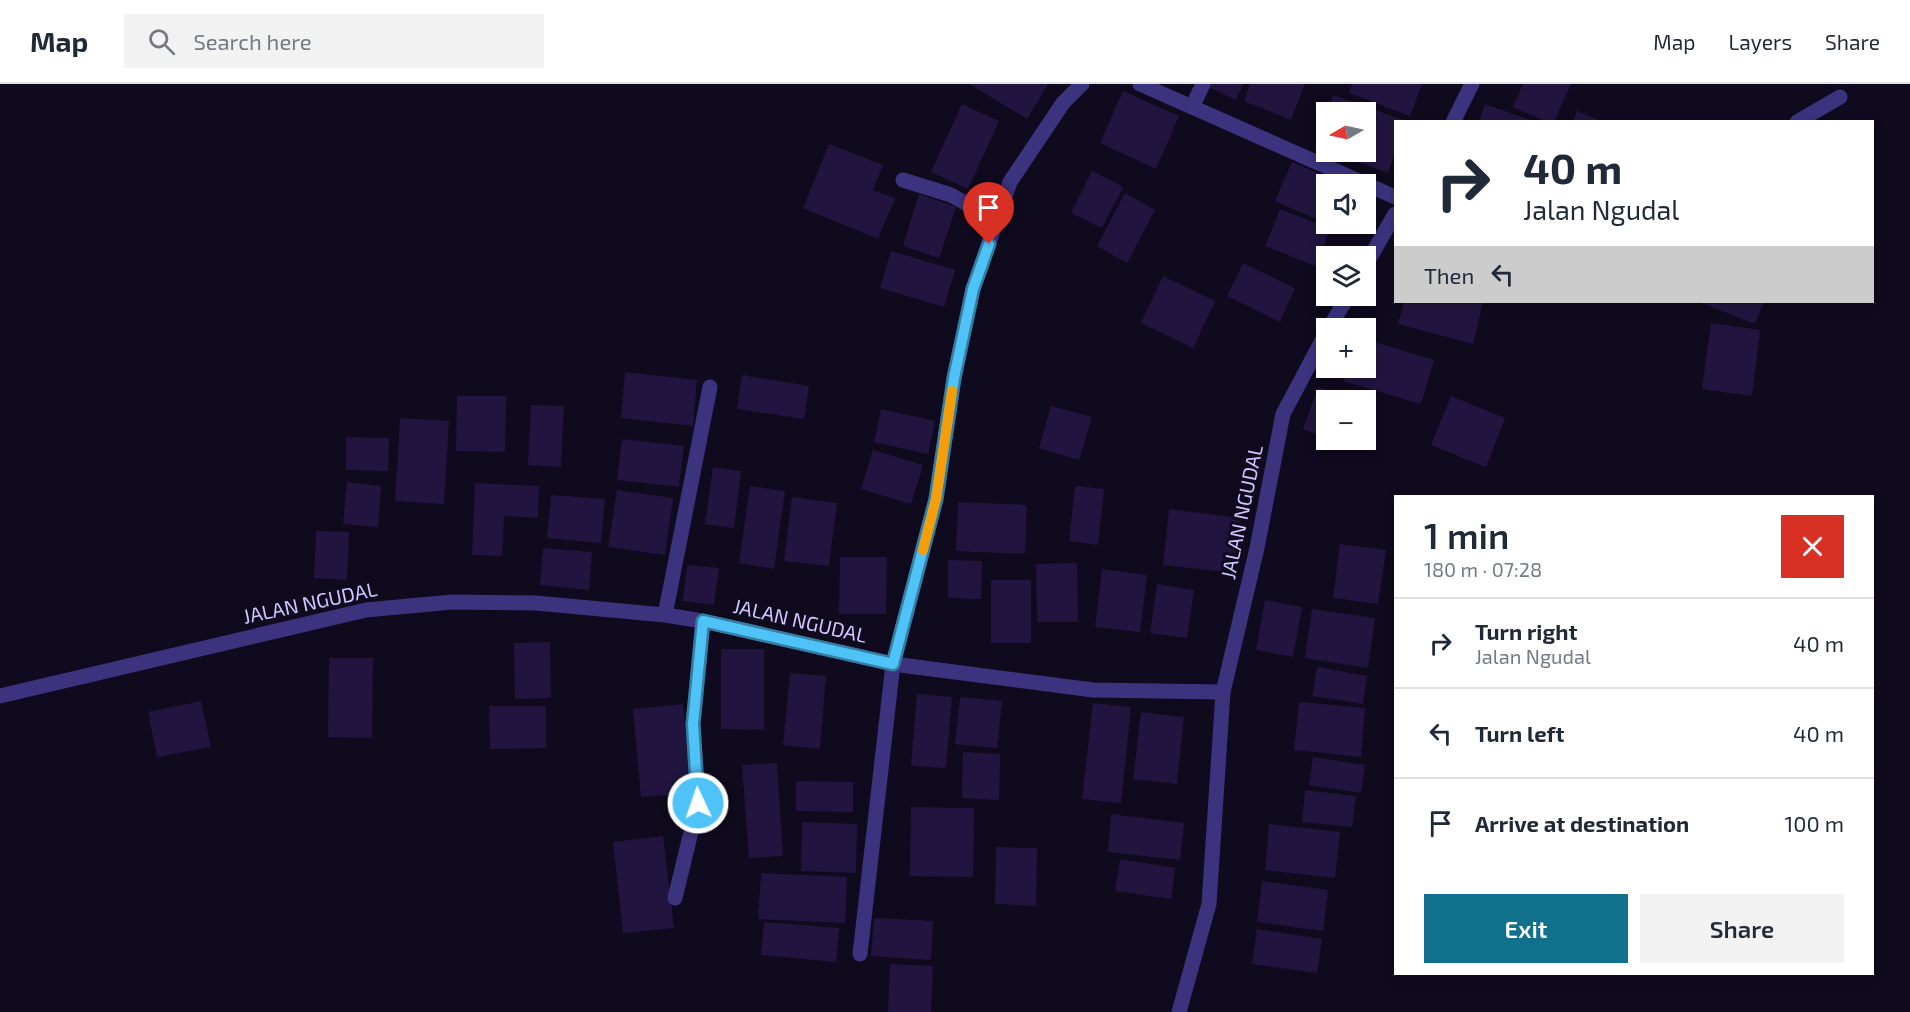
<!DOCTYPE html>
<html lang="en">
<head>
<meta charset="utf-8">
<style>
  body { margin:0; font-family:"Exo 2",sans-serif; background:#f2f2f3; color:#1f2937; height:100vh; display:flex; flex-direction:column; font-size:22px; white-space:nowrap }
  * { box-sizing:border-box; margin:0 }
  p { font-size:20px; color:#747a83 }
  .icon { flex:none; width:33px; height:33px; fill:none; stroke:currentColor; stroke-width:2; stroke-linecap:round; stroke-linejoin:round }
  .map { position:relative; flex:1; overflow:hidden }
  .side { position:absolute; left:1394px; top:411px; width:480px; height:480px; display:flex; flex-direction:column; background:#fff; border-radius:0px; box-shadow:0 3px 9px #0003 }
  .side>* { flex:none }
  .guide { position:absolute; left:1394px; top:36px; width:480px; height:183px; border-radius:0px; box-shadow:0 3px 9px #0003; background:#fff; color:#1f2937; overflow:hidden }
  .needle { width:39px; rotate:261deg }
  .buttons { position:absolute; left:1316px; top:18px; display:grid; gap:12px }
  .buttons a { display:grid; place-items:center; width:60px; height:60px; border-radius:0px; background:#fff; box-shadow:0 3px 9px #0003; font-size:30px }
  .pin { position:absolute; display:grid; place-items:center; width:51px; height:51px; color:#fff; margin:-62px -26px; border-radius:50% 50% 50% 0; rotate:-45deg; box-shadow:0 0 6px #0007 }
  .pin .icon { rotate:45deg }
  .me { position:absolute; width:66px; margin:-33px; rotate:357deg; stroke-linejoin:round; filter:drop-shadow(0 0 4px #0008) }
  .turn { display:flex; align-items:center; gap:21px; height:126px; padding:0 30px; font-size:27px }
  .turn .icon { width:78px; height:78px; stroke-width:2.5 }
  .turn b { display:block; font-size:42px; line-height:51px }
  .then { display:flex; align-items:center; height:57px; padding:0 30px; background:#0003; gap:12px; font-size:22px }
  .round { display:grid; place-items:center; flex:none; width:63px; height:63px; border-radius:0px; background:#f2f2f3 }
  .headline { display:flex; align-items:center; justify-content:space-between; height:102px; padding:0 30px }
  h1 { font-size:36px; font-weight:600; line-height:45px }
  .primary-button { display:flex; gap:12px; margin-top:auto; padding:12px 30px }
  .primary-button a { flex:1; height:69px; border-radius:0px; background:#11708b; color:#fff; font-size:24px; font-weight:600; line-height:69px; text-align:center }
  .primary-button a+a { background:#f2f2f3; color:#1f2937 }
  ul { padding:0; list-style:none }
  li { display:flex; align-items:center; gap:18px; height:90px; padding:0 30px; border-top:2px solid #e0e1e3 }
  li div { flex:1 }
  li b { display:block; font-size:22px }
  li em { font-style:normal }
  header { display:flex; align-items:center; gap:36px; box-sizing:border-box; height:84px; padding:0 30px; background:#fff; border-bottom:2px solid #e0e1e3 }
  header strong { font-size:28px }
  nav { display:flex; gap:33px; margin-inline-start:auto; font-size:21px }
  .search { width:420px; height:54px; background:#f2f2f3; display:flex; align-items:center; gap:15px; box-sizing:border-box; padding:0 21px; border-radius:0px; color:#747a83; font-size:22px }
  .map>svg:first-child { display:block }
  .building { fill:#21153f }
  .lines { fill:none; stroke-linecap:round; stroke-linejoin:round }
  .minor { stroke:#3b337e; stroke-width:15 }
  .route-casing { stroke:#337fa1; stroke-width:15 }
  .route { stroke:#4fc3f7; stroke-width:10 }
  .slow { stroke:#f59e0b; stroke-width:10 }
  .labels { text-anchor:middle; stroke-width:6; stroke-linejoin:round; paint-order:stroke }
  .street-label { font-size:20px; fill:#d1c6ff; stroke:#0f0a1d }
</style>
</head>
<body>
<header>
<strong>Map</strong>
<div class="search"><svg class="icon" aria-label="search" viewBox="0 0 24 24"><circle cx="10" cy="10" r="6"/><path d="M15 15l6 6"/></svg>Search here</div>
<nav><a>Map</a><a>Layers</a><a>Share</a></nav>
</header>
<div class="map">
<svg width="1910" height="928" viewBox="0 0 1910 928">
  <rect width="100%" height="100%" fill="#0f0a1d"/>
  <g class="building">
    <polygon points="969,0 1048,0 1027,35"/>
    <polygon points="1209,0 1243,0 1236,16 1208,3"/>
    <polygon points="1250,0 1305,0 1291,36 1244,17"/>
    <polygon points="1352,0 1422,0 1410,32 1349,9"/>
    <polygon points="1523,0 1571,0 1554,38 1547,38 1513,23"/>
    <polygon points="1123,7 1179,32 1156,85 1100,59"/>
    <polygon points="1333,11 1406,37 1395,38 1395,69 1388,89 1330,68 1365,68 1365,28 1327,28"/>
    <polygon points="962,20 999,37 968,105 931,88"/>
    <polygon points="1485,20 1533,37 1533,38 1479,38"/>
    <polygon points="1577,27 1601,37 1601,38 1573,38"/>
    <polygon points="1326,31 1326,66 1315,62"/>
    <polygon points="829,60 883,81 873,106 895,114 878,155 803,124"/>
    <polygon points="1292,78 1342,100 1326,100 1326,140 1333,140 1332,142 1275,117"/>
    <polygon points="1092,87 1123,103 1102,144 1071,129"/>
    <polygon points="1125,109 1155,126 1127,179 1097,162"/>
    <polygon points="919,110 956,123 939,174 903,162"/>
    <polygon points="1280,125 1330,145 1316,182 1265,162"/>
    <polygon points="891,167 955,186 944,223 880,204"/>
    <polygon points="1243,179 1295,204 1280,238 1227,212"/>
    <polygon points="1163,192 1215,217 1193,264 1141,239"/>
    <polygon points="1404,218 1483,218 1473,260 1398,240"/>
    <polygon points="1699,218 1764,218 1755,240"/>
    <polygon points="1711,239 1760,246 1752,312 1702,305"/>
    <polygon points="1365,255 1434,276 1421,320 1343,297 1347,284 1365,284"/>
    <polygon points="625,288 697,296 693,342 621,334"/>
    <polygon points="742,291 809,302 804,335 737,325"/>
    <polygon points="1318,303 1355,316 1326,316 1326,354 1303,345"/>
    <polygon points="457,312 506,312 505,368 456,367"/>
    <polygon points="1451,312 1505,334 1486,383 1431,361"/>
    <polygon points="531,321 564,322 561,383 528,381"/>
    <polygon points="1051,322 1092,333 1079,376 1039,364"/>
    <polygon points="881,325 935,337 928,370 874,358"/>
    <polygon points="400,334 449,337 444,420 395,417"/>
    <polygon points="346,353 389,354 388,387 346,386"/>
    <polygon points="622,355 684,362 679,403 617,396"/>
    <polygon points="1331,356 1354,356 1351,363"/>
    <polygon points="873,366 923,381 911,420 861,405"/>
    <polygon points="713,383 741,387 734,444 705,440"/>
    <polygon points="347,398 381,402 378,443 343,440"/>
    <polygon points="475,399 539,402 538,434 504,432 502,472 472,471"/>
    <polygon points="750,402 785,407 774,485 739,479"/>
    <polygon points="1075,402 1104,405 1098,461 1069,457"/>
    <polygon points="617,406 673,414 665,471 608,463"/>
    <polygon points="551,411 605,415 601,459 547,454"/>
    <polygon points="792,413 837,419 829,482 784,477"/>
    <polygon points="958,418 1027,421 1025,470 956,467"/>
    <polygon points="1169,425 1241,434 1235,489 1163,481"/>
    <polygon points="316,447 349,448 347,496 314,494"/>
    <polygon points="1340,460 1386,466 1378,520 1333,514"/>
    <polygon points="543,464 592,468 589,506 540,501"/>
    <polygon points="840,473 887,473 886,530 839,530"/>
    <polygon points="948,476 982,477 981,515 948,514"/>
    <polygon points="1077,479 1078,538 1037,538 1036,480"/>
    <polygon points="687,481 719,484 714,521 683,517"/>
    <polygon points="1102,485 1147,491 1140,548 1095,543"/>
    <rect x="991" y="496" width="40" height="63"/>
    <polygon points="1157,500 1194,506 1187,554 1150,549"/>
    <polygon points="1265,516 1302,523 1293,573 1256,566"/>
    <polygon points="1312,525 1375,534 1368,584 1305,574"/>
    <polygon points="550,558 551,614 515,615 514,559"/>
    <polygon points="721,565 764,565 764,646 721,645"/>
    <polygon points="329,574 373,574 372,654 328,653"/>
    <polygon points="1317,583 1367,592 1363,620 1312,612"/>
    <polygon points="790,589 826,592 820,665 783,661"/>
    <polygon points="917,610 952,613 946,684 911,682"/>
    <polygon points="960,613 1002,617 997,664 955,660"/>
    <polygon points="201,617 211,663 157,673 148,628"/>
    <polygon points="1299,618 1365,624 1361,673 1294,666"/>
    <polygon points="1093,619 1131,623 1121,719 1082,715"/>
    <polygon points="683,620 691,709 641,713 633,625"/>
    <polygon points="489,622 546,622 546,664 490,665"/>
    <polygon points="1141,628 1184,633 1177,700 1133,695"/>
    <polygon points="963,668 1000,670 999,716 962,714"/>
    <polygon points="1313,673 1365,681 1361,709 1309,701"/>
    <polygon points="777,679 783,772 749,774 742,681"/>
    <polygon points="796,697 853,698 853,728 796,727"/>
    <polygon points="1305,706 1356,712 1352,743 1302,738"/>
    <polygon points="911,723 974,724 973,793 910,792"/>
    <polygon points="1111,730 1184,739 1180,776 1108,768"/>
    <polygon points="802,738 857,740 856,789 801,787"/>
    <polygon points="1269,740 1340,748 1335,794 1265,786"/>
    <polygon points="663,752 674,844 623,849 613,758"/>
    <polygon points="996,763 1037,764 1036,822 995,820"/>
    <polygon points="1120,775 1175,784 1171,815 1115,807"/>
    <polygon points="761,789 847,793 845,839 758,835"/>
    <polygon points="1262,797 1328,806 1323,847 1257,838"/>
    <polygon points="874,834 933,837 931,876 871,872"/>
    <polygon points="764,838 839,844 836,878 761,871"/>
    <polygon points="1257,845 1322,855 1317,889 1252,880"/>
    <polygon points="890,880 933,882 931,928 888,928"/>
  </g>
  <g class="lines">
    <g class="minor">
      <polyline points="1140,0 1395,113"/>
      <polyline points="1192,23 1203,0"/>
      <polyline points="1453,38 1472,0"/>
      <polyline points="1797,38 1840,13"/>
      <polyline points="903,96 951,111 997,137"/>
      <polyline points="1365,182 1395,130"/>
      <polyline points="1329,244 1348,212"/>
      <polyline points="665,531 710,303"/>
      <polyline points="0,612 366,526 452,518 536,519 665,531 703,537 893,580 1093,606 1223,608 1257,464 1283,330 1326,249"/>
      <polyline points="675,814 698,719 693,640 703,537"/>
      <polyline points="860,870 893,580 936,415 954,294 973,205 1010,98 1063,19 1082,0"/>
      <polyline points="1179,928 1209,820 1223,608"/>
    </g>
  </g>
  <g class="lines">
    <g class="route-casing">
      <polyline id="route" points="698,719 693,640 703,537 893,580 936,415 954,294 973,205 989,160"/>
    </g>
    <use href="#route" class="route"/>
    <polyline class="slow" points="923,466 936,415 952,307"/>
  </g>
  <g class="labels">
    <g class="street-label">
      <text transform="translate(1242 428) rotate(-78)" y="7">JALAN NGUDAL</text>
      <text transform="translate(310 519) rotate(-12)" y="7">JALAN NGUDAL</text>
      <text transform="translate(800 537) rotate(13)" y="7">JALAN NGUDAL</text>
    </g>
  </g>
</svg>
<div class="buttons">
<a><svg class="needle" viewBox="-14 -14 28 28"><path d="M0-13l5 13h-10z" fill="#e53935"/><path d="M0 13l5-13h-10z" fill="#747a83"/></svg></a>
<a><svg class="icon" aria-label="sound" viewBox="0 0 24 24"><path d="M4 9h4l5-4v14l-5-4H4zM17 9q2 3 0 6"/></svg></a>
<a><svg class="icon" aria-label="layers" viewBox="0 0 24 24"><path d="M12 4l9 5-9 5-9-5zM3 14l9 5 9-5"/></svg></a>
<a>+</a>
<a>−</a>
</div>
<div class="pin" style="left:989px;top:160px;background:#d93025"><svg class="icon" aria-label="arrive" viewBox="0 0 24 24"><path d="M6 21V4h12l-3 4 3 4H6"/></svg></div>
<svg class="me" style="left:698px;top:719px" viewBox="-20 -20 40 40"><circle r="17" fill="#4fc3f7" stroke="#fff" stroke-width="3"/><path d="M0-11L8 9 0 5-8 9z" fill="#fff"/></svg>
<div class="guide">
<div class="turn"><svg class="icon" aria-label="right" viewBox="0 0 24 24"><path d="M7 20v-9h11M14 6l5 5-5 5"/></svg><div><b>40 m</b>Jalan Ngudal</div></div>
<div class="then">Then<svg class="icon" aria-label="left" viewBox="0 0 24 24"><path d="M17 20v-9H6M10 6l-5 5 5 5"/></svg></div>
</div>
<section class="side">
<div class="headline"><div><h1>1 min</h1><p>180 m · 07:28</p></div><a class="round" style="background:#d93025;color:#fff"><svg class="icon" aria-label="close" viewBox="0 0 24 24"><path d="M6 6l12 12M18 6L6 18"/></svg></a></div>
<ul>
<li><svg class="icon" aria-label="right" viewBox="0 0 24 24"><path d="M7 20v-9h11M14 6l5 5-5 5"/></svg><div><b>Turn right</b><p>Jalan Ngudal</p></div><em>40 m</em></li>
<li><svg class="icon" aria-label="left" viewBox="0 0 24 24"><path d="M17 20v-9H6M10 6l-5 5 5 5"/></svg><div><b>Turn left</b></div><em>40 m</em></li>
<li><svg class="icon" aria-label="arrive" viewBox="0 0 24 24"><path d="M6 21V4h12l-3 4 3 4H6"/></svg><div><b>Arrive at destination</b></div><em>100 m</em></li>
</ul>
<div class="primary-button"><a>Exit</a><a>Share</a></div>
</section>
</div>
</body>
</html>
